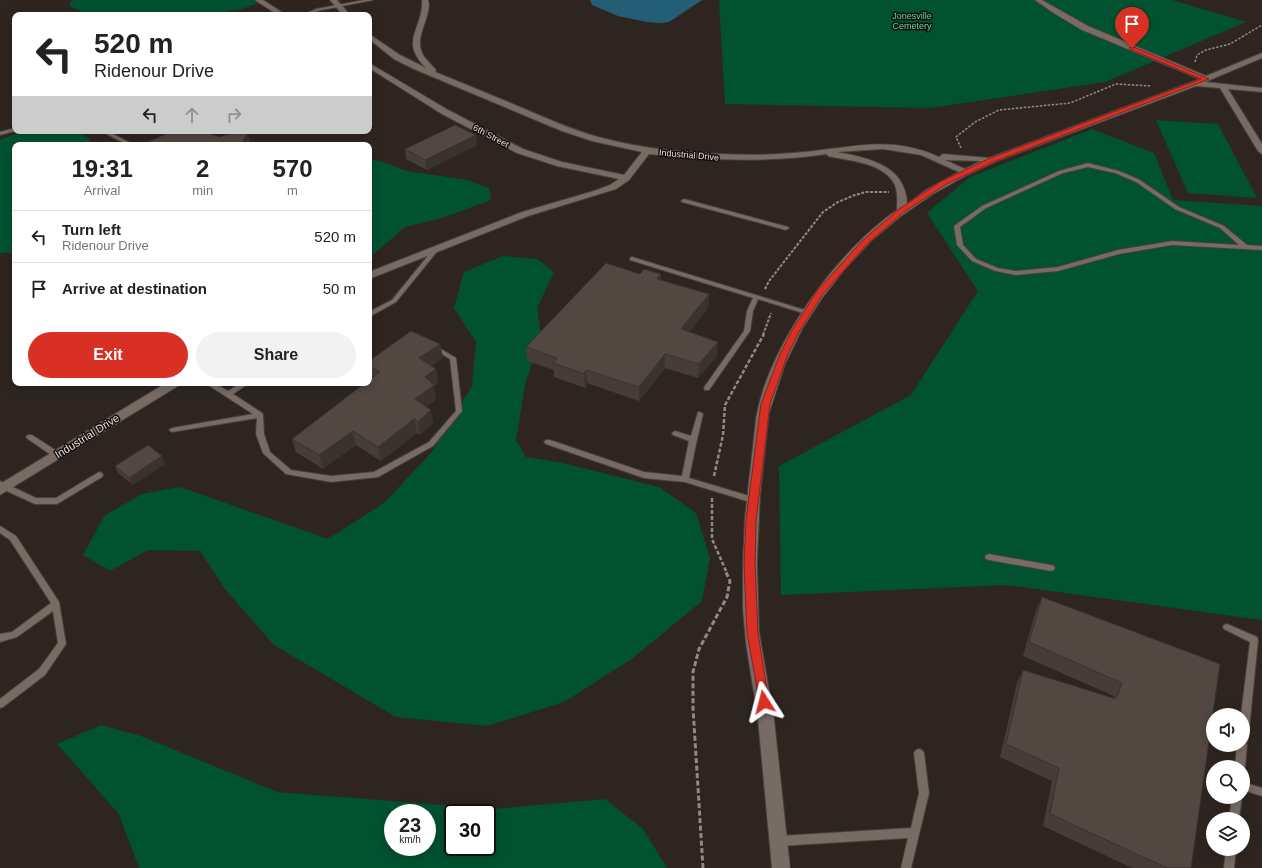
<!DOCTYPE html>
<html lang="en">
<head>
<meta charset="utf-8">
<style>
  body { margin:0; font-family:Arial,sans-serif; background:#f2f2f2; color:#222; height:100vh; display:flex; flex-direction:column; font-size:15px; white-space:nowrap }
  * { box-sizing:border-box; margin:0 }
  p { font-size:13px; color:#767676 }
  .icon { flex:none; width:22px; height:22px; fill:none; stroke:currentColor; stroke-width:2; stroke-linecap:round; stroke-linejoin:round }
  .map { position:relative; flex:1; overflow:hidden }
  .drawer { position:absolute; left:12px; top:142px; width:360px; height:244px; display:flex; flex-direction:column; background:#fff; border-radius:8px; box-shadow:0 2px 10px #0003 }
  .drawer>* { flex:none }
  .guide { position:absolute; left:12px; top:12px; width:360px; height:122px; border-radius:8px; box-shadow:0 2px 10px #0003; background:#fff; color:#222; overflow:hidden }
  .controls { position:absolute; left:1206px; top:708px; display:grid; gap:8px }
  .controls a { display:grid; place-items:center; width:44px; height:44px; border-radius:50%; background:#fff; box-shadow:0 2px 10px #0003; font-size:20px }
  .speed { position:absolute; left:384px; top:804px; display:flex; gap:8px; font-size:20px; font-weight:700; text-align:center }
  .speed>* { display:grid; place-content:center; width:52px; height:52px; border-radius:50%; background:#fff; box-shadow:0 2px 10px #0003; line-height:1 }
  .speed small { font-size:10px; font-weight:400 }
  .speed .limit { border:2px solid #111; border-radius:6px; background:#fff; color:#111 }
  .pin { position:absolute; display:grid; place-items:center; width:34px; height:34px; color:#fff; margin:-41px -17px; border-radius:50% 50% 50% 0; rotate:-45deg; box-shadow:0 0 4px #0007 }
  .pin .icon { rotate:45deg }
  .me { position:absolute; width:44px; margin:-22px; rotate:351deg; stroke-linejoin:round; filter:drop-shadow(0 0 3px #0008) }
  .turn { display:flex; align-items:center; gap:14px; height:84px; padding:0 16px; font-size:18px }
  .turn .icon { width:52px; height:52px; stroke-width:2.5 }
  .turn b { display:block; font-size:28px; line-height:34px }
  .lanes { display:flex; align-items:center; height:38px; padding:0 16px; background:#0003; justify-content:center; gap:20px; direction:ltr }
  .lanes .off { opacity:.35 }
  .eta { display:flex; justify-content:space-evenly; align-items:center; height:68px; text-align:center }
  .eta b { font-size:24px; font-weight:800; line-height:28px }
  .action { display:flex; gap:8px; margin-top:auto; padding:8px 16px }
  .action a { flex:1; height:46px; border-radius:24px; background:#d93025; color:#fff; font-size:16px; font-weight:800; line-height:46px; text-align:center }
  .action a+a { background:#f2f2f2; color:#222 }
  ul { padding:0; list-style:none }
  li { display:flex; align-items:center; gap:12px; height:52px; padding:0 16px; border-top:1px solid #e0e0e0 }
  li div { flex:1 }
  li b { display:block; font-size:15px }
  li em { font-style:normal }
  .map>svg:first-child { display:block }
  .green { fill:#005230; fill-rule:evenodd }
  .water { fill:#235e74 }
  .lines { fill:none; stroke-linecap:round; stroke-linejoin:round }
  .lane-casing { stroke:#48403b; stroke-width:2 }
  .street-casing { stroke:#48403b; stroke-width:2 }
  .path-far3 { stroke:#928985; stroke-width:1.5; stroke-dasharray:2.5 1.5; stroke-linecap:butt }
  .path-far2 { stroke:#928985; stroke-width:2; stroke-dasharray:3 1.5; stroke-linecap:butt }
  .path-far1 { stroke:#928985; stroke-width:2.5; stroke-dasharray:4 2; stroke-linecap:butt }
  .path { stroke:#928985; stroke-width:3; stroke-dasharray:5 2.5; stroke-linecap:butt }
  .lane { fill:#776b64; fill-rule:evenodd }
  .street { fill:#776b64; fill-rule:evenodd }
  .wall { fill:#473d38 }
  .shaded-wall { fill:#39322e }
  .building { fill:#524741; stroke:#39322e }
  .route { fill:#d93025; stroke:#8d1f18 }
  .labels { text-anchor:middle; stroke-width:3; stroke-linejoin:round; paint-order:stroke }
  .far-park-label { font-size:9px; fill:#5edb99; stroke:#140f0d }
  .far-street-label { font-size:9px; fill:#e5deda; stroke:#140f0d }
  .street-label { font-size:11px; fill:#e5deda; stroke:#140f0d }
</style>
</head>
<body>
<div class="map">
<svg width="1262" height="868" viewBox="0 0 1262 868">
  <rect width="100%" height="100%" fill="#2f2520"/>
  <g class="green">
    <polygon points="72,0 267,0 242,9 208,15 87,15 69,6"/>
    <polygon points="719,0 1172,0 1246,22 1105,82 930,108 725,104"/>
    <polygon points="1156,120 1218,124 1257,198 1188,193"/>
    <polygon points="1092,129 1154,153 1173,200 1262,206 1262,620 1006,585 781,595 779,466 911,395 978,291 927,213 970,177"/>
    <polygon points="22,131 75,131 89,138 91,145 15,145 15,253 0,253 0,140"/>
    <polygon points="369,160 380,161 407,171 467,180 489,188 491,200 442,218 405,227 369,258"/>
    <polygon points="503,256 537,259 554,272 537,308 541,335 525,385 516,440 526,457 563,463 659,487 696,513 710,558 702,601 633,658 564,702 487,726 396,717 274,645 225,589 200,551 148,550 110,571 83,555 104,516 142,494 180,487 328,539 384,503 431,453 472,386 476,342 454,308 464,272"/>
    <path d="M101,725L141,736L277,792L493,809L605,799L643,829L667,868H139L119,814L57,744ZM393,813H427V847H393ZM453,813H487V847H453Z"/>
  </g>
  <polygon class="water" points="590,0 702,0 669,22 661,23 647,22 618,16 592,5"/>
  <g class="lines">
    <g class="lane-casing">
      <g id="lane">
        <polygon points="364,0 373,0 317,11 308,15 303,15 316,9"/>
        <polygon points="15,128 15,131 0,135 0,132"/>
        <polygon points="101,131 107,131 134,145 128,145"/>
        <path d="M1088,163L1119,171L1140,180L1179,207L1224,226L1247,245L1262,246V250L1172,245L1119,254L1058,271L1016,275L995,271L972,261L957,245L954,226L982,206L1059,171ZM1088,167L1115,173L1136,182L1175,209L1220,228L1239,245L1172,241L1118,250L1058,267L1016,271L998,268L976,259L963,245L960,227L986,208L1063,173Z"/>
        <polygon points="684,199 788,227 789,228 786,230 682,202 681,201"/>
        <polygon points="437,246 440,248 439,249 396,302 369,317 369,312 392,300 435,247"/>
        <polygon points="632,257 808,311 809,312 806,314 758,299 753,311 750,331 709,390 705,390 704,388 705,386 744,331 747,311 753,298 630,260 630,258"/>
        <polygon points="434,345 456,358 462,411 433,446 378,477 331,482 286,474 263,453 256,434 257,418 172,432 169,430 172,428 253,414 205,383 213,383 228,391 241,383 249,383 233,394 262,413 263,415 264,434 270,452 291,470 331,476 374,472 429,442 456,411 450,359 432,348 431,347"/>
        <polygon points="698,412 700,412 703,414 696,444 689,478 756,498 757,500 756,502 753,503 685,482 644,478 546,444 544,442 546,440 550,440 644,472 682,476 689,441 673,435 672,433 675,431 691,436"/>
        <polygon points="28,435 32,435 60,453 61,455 60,457 54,457 28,439 26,437"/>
        <polygon points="99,472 102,473 103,475 102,477 57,504 35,504 0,488 0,481 36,498 56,498"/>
        <polygon points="0,526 16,536 59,602 66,644 45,675 3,707 0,708 0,699 39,669 58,643 53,611 17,637 0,642 0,634 12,632 51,603 10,540 0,533"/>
        <polygon points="989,554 1051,565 1054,566 1055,568 1054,570 1051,571 989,560 986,559 985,557 986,555"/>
        <polygon points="1227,624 1257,637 1258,640 1248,740 1246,743 1247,745 1245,767 1243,770 1243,767 1235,767 1237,745 1243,745 1243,715 1241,715 1250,642 1224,629 1223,627 1224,625"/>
        <polygon points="919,749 922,750 924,753 929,793 911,868 901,868 908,838 779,846 776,844 774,841 776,838 779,836 911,828 919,793 914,753 916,750"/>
        <polygon points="1243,782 1262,788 1262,796 1243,790"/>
        <polygon points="1232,797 1242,797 1239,819 1229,819"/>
        <polygon points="1226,849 1236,849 1234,868 1224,868"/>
      </g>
    </g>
    <g class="street-casing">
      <g id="street">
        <polygon points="255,0 263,0 286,15 278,15"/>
        <polygon points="330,0 337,0 350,15 343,15"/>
        <path d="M422,0H428L429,5C428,22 414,39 423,55C427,61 432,65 436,70L435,72C465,84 496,97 527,110C550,120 573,130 598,137C628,145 659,150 690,152C724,155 759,156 793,153C846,150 886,133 939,157L943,154L989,158L1200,79L1082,30L1052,12L1035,0H1042L1088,26L1206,76L1262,53V58L1205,82L1262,88V92L1228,89L1262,144V154L1258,151L1220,88L1196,86L997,161L967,175L933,194L901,216L871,241L845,269L822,298L802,329L785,364L769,413L760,495L757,563L759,632L774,719L790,868H772L758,719L746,643L743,609V563L745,518L756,419C768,346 837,251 897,210C897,202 898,193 895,185C884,162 849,161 828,156L827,154C766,163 710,160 649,154L629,180L616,189L528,216L369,279V272L522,212L594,191L610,185L619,179L557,166L517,153L442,114L369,68V63L448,110L523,149L562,162L624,175L642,152L592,141L562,131L414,69L394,59L369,39V34L400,55L426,68C398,40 424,29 422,0ZM883,149L921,155L959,172L926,190L907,204C906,165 868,158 837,152ZM945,160L981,161L965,169Z"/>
        <polygon points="166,383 180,383 178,386 0,495 0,484"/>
      </g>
    </g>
    <g class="path-far3">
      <polyline points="1195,62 1197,55 1206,50 1230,44 1262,25"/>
      <polyline points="961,148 956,137 975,122 999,110 1070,103 1116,84 1151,86"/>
    </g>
    <g class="path-far2">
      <polyline points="765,289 769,281 823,212 838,202 855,195 866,192 889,192"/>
      <polyline points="763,335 771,313"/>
    </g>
    <g class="path-far1">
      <polyline points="714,476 723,435 725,405 764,334"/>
      <polyline points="712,498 712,539 726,571"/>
    </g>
    <polyline class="path" points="703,868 693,708 693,672 699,649 727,597 730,581 725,570"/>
    <use href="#lane" class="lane"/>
    <use href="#street" class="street"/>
  </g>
  <g class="wall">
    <polygon points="476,135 477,145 427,170 406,159 405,149"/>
    <polygon points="640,274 661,274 661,280 709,294 708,308 689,332 717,356 698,378 665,368 639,401 587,383 585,388 554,377 554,370 527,361 526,347"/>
    <polygon points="440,344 443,358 431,366 436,369 438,383 434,386 436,399 426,407 433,423 420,435 417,433 381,461 356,445 323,469 296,452 292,439 370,379 369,378 369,361"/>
    <polygon points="162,456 165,464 133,485 118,473 115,466"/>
    <polygon points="1042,597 1220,664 1191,868 1132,868 1043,826 1052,781 1000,757 1017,683 1023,670 1114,698 1114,696 1023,656 1036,610"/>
  </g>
  <g class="shaded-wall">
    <polygon points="248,132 251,144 251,145 241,145"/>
    <polygon points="476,135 477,145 427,170 425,160"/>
    <polygon points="661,274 660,287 657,279"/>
    <polygon points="709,294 708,308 680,343 681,329"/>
    <polygon points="718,342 717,356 698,378 699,364"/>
    <polygon points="440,344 443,358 421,372 419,358"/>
    <polygon points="665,354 665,368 639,401 639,387"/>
    <polygon points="436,369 438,383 434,386 436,399 417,413 415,399 425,377"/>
    <polygon points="586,370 587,383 585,388 584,374"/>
    <polygon points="431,410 433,423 420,435 418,422"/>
    <polygon points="414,419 417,433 381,461 378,447"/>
    <polygon points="353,431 356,445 323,469 319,455"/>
    <polygon points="162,456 165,464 133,485 129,478"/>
  </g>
  <g class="building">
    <polygon points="455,125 476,135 425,160 405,149"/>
    <polygon points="172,131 203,131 219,137 229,134 248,132 241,145 142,145"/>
    <polygon points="606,263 640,274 644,269 661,274 657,279 709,294 681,329 718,342 699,364 665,354 639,387 586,370 584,374 553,363 557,358 526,347"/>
    <polygon points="411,331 440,344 419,358 436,369 425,377 434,385 415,399 431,410 418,422 414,419 378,447 353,431 319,455 292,439 365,383 369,383 369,380 380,372 369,366 369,361"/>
    <polygon points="148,445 162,456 129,478 115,466"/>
    <polygon points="1042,597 1220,664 1191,868 1167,868 1050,814 1059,768 1006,744 1023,670 1116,699 1122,683 1029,642"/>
  </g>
  <polygon class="route" points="1130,47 1134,47 1209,79 993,162 945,185 904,212 867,244 823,294 799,332 788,354 770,404 756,520 755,564 758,633 769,702 768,705 764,707 760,705 747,633 744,564 746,520 761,404 780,354 791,332 817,291 862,241 899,209 940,182 988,159 1201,79 1130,49"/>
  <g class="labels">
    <g class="far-park-label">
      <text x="912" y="19">Jonesville<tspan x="912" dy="10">Cemetery</tspan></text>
    </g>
    <g class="far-street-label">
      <text transform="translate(491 136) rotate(28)" y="3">6th Street</text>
      <text transform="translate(689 155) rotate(5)" y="3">Industrial Drive</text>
    </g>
    <g class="street-label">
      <text transform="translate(87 436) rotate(-32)" y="4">Industrial Drive</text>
    </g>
  </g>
</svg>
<div class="controls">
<a><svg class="icon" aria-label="sound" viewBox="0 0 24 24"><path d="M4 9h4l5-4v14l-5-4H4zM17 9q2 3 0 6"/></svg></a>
<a><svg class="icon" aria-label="search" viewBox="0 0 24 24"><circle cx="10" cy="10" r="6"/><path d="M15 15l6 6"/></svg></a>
<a><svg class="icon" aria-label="layers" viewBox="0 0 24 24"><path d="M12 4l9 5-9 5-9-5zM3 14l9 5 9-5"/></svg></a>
</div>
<div class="speed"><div>23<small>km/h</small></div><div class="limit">30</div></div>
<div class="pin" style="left:1132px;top:48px;background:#d93025"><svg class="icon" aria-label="arrive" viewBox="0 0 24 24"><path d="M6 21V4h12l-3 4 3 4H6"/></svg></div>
<svg class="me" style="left:764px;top:702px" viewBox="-20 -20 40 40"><path d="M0-17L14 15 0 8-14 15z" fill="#d93025" stroke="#fff" stroke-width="4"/></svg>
<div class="guide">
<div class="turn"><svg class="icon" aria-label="left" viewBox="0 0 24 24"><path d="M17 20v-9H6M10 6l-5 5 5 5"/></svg><div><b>520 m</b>Ridenour Drive</div></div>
<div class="lanes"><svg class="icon" aria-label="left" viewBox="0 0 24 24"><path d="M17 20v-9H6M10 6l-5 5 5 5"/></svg><svg class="icon off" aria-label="ahead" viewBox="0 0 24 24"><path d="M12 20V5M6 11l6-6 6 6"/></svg><svg class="icon off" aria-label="right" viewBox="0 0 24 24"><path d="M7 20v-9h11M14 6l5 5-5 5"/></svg></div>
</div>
<section class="drawer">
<div class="eta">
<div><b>19:31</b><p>Arrival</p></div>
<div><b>2</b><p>min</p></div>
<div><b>570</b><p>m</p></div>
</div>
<ul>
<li><svg class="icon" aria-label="left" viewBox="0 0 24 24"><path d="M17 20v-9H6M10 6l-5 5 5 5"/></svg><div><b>Turn left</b><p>Ridenour Drive</p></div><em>520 m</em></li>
<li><svg class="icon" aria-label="arrive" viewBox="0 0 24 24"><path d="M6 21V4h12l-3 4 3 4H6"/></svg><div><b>Arrive at destination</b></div><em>50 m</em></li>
</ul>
<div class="action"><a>Exit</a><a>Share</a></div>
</section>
</div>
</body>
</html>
